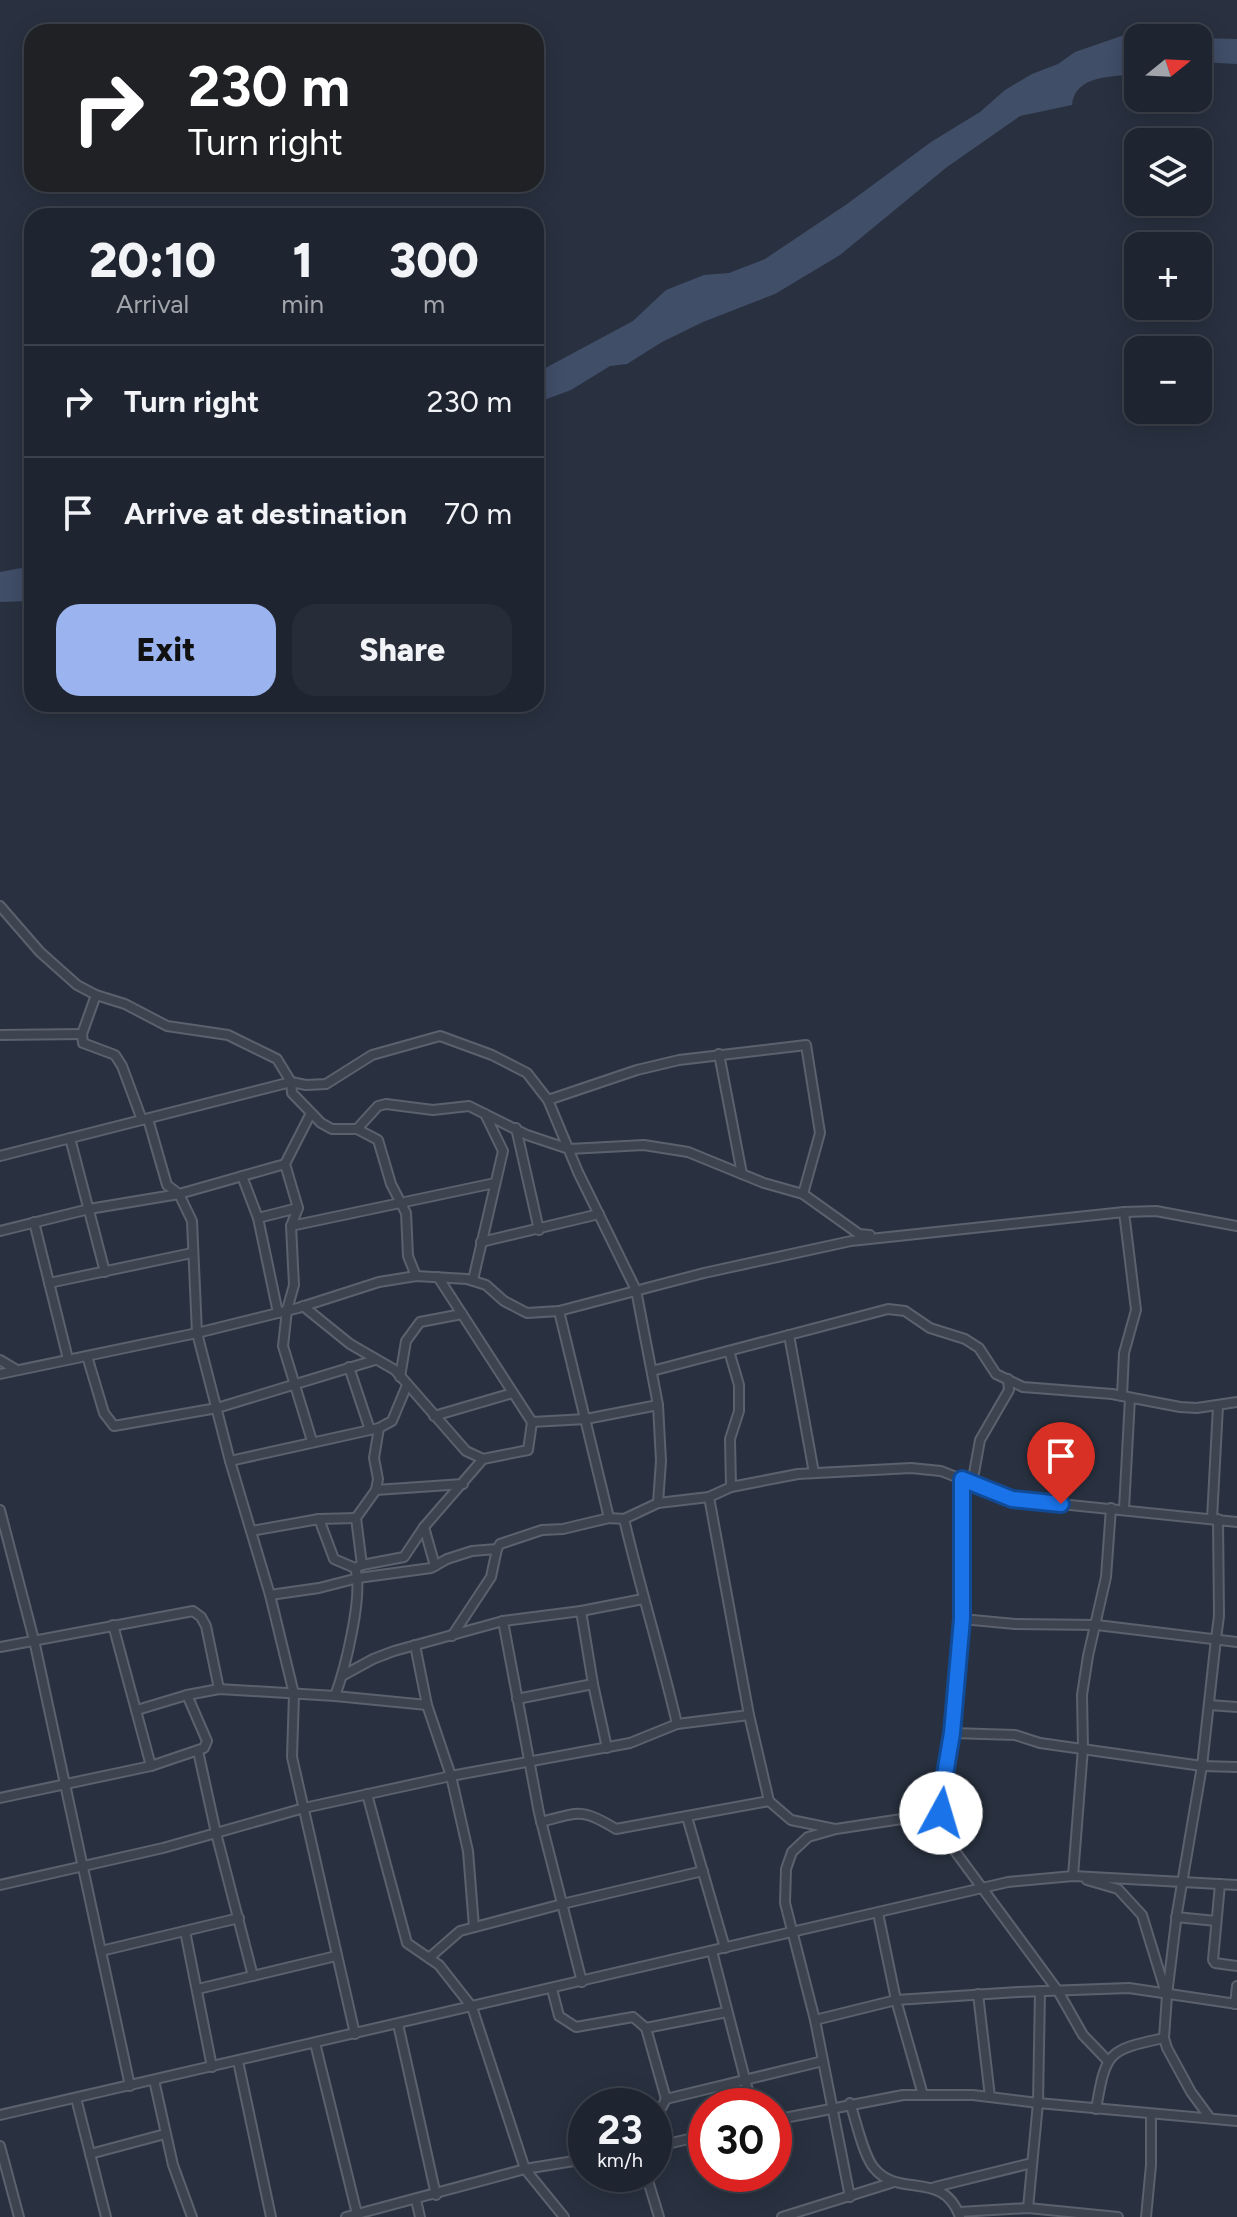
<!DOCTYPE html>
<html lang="en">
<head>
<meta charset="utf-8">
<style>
  body { margin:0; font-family:Figtree,sans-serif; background:#272d38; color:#f1f3f6; height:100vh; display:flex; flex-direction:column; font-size:30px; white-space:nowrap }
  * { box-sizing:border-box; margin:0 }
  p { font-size:26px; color:#a1a5ab }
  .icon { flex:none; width:44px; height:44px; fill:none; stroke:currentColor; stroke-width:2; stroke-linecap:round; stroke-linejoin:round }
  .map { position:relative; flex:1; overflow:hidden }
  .side { position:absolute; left:24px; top:208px; width:520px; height:504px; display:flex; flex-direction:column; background:#1f2530; border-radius:24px; box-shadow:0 4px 20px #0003,0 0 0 2px #3c424c }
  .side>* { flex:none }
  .banner { position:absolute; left:24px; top:24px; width:520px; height:168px; border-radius:24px; box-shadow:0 4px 20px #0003,0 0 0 2px #3c424c; background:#202124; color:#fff; overflow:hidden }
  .needle { width:52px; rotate:72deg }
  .fabs { position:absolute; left:1124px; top:24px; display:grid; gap:16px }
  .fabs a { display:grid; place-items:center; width:88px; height:88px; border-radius:16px; background:#1f2530; box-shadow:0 4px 20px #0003,0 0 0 2px #3c424c; font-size:40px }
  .speed { position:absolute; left:568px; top:2088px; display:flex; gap:16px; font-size:40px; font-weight:700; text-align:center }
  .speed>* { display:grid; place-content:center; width:104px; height:104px; border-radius:50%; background:#1f2530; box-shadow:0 4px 20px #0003,0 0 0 2px #3c424c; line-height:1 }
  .speed small { font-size:20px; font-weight:400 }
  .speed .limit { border:12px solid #d22; background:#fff; color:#111 }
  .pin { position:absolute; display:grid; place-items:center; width:68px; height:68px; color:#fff; margin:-82px -34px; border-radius:50% 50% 50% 0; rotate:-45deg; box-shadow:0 0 8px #0007 }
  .pin .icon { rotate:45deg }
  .me { position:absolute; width:88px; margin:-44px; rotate:6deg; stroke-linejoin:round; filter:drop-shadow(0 0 6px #0008) }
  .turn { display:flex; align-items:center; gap:28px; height:168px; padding:0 32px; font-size:36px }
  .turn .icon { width:104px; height:104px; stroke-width:2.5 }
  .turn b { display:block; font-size:56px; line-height:68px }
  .eta { display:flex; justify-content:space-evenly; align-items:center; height:136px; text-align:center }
  .eta b { font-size:48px; font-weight:800; line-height:56px }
  .button { display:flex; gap:16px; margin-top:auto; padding:16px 32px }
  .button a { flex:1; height:92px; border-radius:24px; background:#9bb4ef; color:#111; font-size:32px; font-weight:800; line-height:92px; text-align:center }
  .button a+a { background:#272d38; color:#f1f3f6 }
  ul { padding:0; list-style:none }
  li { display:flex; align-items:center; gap:24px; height:112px; padding:0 32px; border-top:2px solid #3c424c }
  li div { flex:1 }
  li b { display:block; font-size:30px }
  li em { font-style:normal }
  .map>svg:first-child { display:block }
  .water { fill:#414e68 }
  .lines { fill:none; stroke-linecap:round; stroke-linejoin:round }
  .minor-casing { stroke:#5b616d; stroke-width:12 }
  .minor { stroke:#3d4450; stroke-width:8 }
  .route-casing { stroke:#114b97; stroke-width:20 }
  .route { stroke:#1a73e8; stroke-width:14 }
</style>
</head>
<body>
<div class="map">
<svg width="1237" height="2217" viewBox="0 0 1237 2217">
  <rect width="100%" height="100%" fill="#293140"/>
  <g class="water">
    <path d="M1130,33H1166L1199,38L1237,39V64L1198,62V38H1138V74C1114,77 1075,74 1072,105L1020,116L947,167L840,255L775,294L703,322L662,342L627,364L610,366L571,390L536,403V373L633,321L666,290L704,275L729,273L765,259L847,204L931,142L980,112L1005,90L1032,74L1058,64L1075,52Z"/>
    <polygon points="32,566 32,601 0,602 0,572"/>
  </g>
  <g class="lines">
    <g class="minor-casing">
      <g id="minor">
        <polyline points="0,906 40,952 77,985 96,995 125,1004 167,1026 228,1035 277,1059 291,1082 292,1093 321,1123 332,1129 357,1129 378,1140 391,1184 406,1213 408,1256 416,1276"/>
        <polyline points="96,995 82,1034 83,1043 115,1055 122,1066 142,1120"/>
        <polyline points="0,1035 82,1034"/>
        <polyline points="719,1054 742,1174"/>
        <polyline points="548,1100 637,1070 679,1060 806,1045 820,1133 803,1194"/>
        <polyline points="311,1113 285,1164 298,1208 291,1226 294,1285 287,1310 283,1346 312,1441"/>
        <polyline points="148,1119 167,1185 179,1194 192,1221 197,1333 230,1461 270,1595 294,1694 292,1757 355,2034"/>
        <polyline points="516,1128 539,1230"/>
        <polyline points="357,1129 378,1106 386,1104 433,1110 469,1106 527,1135 569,1149 644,1145 688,1152 764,1183 803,1194 859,1234 870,1235"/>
        <polyline points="70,1138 105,1272"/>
        <polyline points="0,1156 291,1082 306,1085 326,1084 372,1055 440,1036 492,1055 527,1073 548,1100 578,1172 636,1290 658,1405 661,1461 658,1503"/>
        <polyline points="242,1176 258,1218 278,1313"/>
        <polyline points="258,1218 298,1208"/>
        <polyline points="34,1222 68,1359"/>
        <polyline points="291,1226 495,1183"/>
        <polyline points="0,1231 89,1209 179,1194 285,1164"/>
        <polyline points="481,1242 599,1214"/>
        <polyline points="473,1280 503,1151 485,1114"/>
        <polyline points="49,1283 192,1253"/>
        <polyline points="303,1306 350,1344 395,1370 466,1451 483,1459 528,1450 532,1422 438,1277"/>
        <polyline points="559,1311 609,1518"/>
        <polyline points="789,1335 814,1473"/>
        <polyline points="729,1351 739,1385 739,1411 730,1439 731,1487 798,1474 911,1468 941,1471 1012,1499 1237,1522"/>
        <polyline points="87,1356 104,1413 114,1426 217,1408 375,1360"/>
        <polyline points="0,1360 15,1369"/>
        <polyline points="349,1367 370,1430"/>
        <polyline points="652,1371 888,1309 905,1311 930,1328 965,1339 979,1348 996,1374 1023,1387 1112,1394 1180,1407 1197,1408 1237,1402"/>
        <polyline points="0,1374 197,1333 298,1308 379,1282 416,1276 467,1279 486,1285 504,1301 527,1313 559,1311 704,1273 851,1241 1124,1212 1156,1211 1237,1226"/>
        <polyline points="400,1377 406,1341 420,1322 462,1314"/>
        <polyline points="1122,1396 1124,1353 1136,1310 1124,1212"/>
        <polyline points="434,1416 513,1393"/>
        <polyline points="532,1422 586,1419 658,1405"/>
        <polyline points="230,1461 379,1428"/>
        <polyline points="962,1479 962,1619 952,1733 942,1792 941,1813 949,1843 1058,1991 1083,2035 1108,2061"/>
        <polyline points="972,1484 980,1440 1009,1390 1008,1379"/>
        <polyline points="731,1487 709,1497 749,1715 769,1801 791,1820 835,1829"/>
        <polyline points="376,1490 463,1484"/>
        <polyline points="1124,1509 1130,1398"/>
        <polyline points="0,1510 34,1640 130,2086"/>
        <polyline points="319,1519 334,1559 355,1568"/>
        <path d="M624,1519C640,1588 661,1655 677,1724"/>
        <polyline points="1212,1519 1218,1406"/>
        <polyline points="424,1527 435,1566"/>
        <polyline points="251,1531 319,1519 356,1518"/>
        <polyline points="362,1565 404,1557 424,1527 483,1459"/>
        <polyline points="270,1595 319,1588 358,1578 431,1568 447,1559 472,1551 497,1549 500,1544 542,1530 563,1529 609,1518 624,1519 658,1503 709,1497"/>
        <polyline points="581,1611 593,1684 607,1748"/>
        <polyline points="962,1619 1015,1624 1097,1625 1237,1642"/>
        <polyline points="503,1621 539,1813 582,1982"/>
        <polyline points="113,1625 151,1766"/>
        <polyline points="452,1636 491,1577 497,1549"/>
        <polyline points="415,1645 427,1705 451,1776 468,1851 474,1927"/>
        <polyline points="0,1647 193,1611 201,1617 206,1626 219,1689"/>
        <polyline points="342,1676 373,1659 394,1651 503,1621 581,1611 643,1599"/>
        <path d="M335,1696C345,1669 364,1594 355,1568L362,1565L356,1518L376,1490L378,1479L374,1458L379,1428L392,1421L407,1385"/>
        <polyline points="517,1699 593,1684"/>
        <polyline points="1209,1705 1237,1707"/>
        <polyline points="137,1710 187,1695 219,1689 335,1696 427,1705"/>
        <polyline points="952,1733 1015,1735 1040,1743 1202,1766 1237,1767"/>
        <polyline points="198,1751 216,1833 253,1976"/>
        <polyline points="367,1794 407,1943 439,1965 472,2007 525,2169 564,2217"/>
        <polyline points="0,1798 151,1766 204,1748 207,1741 187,1695"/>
        <polyline points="687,1817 725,1948"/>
        <path d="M541,1822C579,1812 582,1808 616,1829L769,1801"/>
        <polyline points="1073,1876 1083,1748 1082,1695 1088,1656 1106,1577 1111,1508"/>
        <polyline points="1087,1880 1118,1889 1142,1915 1165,1990"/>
        <polyline points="1220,1884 1213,1960 1215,1963 1237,1966"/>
        <polyline points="0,1885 163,1848 304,1808 451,1776 630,1743 677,1724 749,1715"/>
        <polyline points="878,1913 896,2000 923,2095"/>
        <polyline points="1176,1917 1216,1921"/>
        <polyline points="185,1931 212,2067"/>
        <polyline points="101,1951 239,1918"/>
        <polyline points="712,1951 752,2106"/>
        <polyline points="429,1958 460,1931 562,1904 703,1871"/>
        <polyline points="198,1989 336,1956"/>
        <polyline points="552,1989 559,2016 576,2027 633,2017 646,2028 727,2012"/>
        <polyline points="978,1994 990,2097"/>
        <polyline points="1235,2004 1237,1986"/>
        <polyline points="815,2020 896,2000 1018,1992 1129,1988 1237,2004"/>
        <polyline points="398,2024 436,2195"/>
        <polyline points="646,2028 666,2099 654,2122"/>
        <polyline points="315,2043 357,2214"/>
        <polyline points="238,2061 271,2217"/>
        <polyline points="154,2080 173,2165 192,2217"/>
        <polyline points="76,2098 106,2217"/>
        <polyline points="666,2099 823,2061"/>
        <path d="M850,2103C856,2120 863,2155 874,2168C899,2199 943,2169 960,2217"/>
        <path d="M1096,2109C1106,2052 1107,2050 1164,2038"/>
        <polyline points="0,2115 1008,1882 1073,1876 1237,1885"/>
        <polyline points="1210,2118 1191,2092 1167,2048 1164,2038 1167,1995 1177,1913 1202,1766 1216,1639 1219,1616 1218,1519"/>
        <polyline points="774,2120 903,2095 973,2095 1038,2103 1237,2121"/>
        <polyline points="0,2146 19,2217"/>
        <polyline points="654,2147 706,2135"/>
        <polyline points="90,2154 165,2134"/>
        <polyline points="646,2174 659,2217"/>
        <polyline points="935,2187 1032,2163"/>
        <polyline points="850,2197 815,2020 785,1903 786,1869 792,1852 808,1837 836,1829 941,1813"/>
        <polyline points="416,2200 420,2217"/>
        <polyline points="1028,2208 1038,2103 1040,1991"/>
        <polyline points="959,2212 1028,2208 1118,2217"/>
        <polyline points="346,2217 525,2169 586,2159"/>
        <polyline points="782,2217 891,2183"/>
        <polyline points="1146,2217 1151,2165 1151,2114"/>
      </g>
    </g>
    <use href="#minor" class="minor"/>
  </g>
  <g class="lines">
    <g class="route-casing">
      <polyline id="route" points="941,1813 942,1792 952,1733 962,1619 962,1479 1012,1499 1061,1504"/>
    </g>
    <use href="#route" class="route"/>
  </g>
</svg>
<div class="fabs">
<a><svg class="needle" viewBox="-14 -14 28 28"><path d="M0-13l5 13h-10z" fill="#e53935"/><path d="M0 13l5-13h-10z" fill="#a1a5ab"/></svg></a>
<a><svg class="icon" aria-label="layers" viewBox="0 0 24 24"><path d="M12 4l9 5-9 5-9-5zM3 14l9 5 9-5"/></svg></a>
<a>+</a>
<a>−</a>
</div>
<div class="speed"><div>23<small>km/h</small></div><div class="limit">30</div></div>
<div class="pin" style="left:1061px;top:1504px;background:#d93025"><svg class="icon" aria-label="arrive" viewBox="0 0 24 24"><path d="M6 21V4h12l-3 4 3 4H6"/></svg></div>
<svg class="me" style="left:941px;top:1813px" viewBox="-20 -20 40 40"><circle r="19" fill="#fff"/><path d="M0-13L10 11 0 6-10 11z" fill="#1a73e8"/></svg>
<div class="banner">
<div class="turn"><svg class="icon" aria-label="right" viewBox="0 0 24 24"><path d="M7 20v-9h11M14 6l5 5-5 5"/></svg><div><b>230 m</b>Turn right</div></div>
</div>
<section class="side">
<div class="eta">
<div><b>20:10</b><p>Arrival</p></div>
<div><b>1</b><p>min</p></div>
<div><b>300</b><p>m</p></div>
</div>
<ul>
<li><svg class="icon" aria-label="right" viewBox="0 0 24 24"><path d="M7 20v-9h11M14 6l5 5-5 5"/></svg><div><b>Turn right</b></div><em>230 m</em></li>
<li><svg class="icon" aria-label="arrive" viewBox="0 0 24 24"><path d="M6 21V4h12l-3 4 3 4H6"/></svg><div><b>Arrive at destination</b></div><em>70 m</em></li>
</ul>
<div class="button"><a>Exit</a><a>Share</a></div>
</section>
</div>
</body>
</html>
